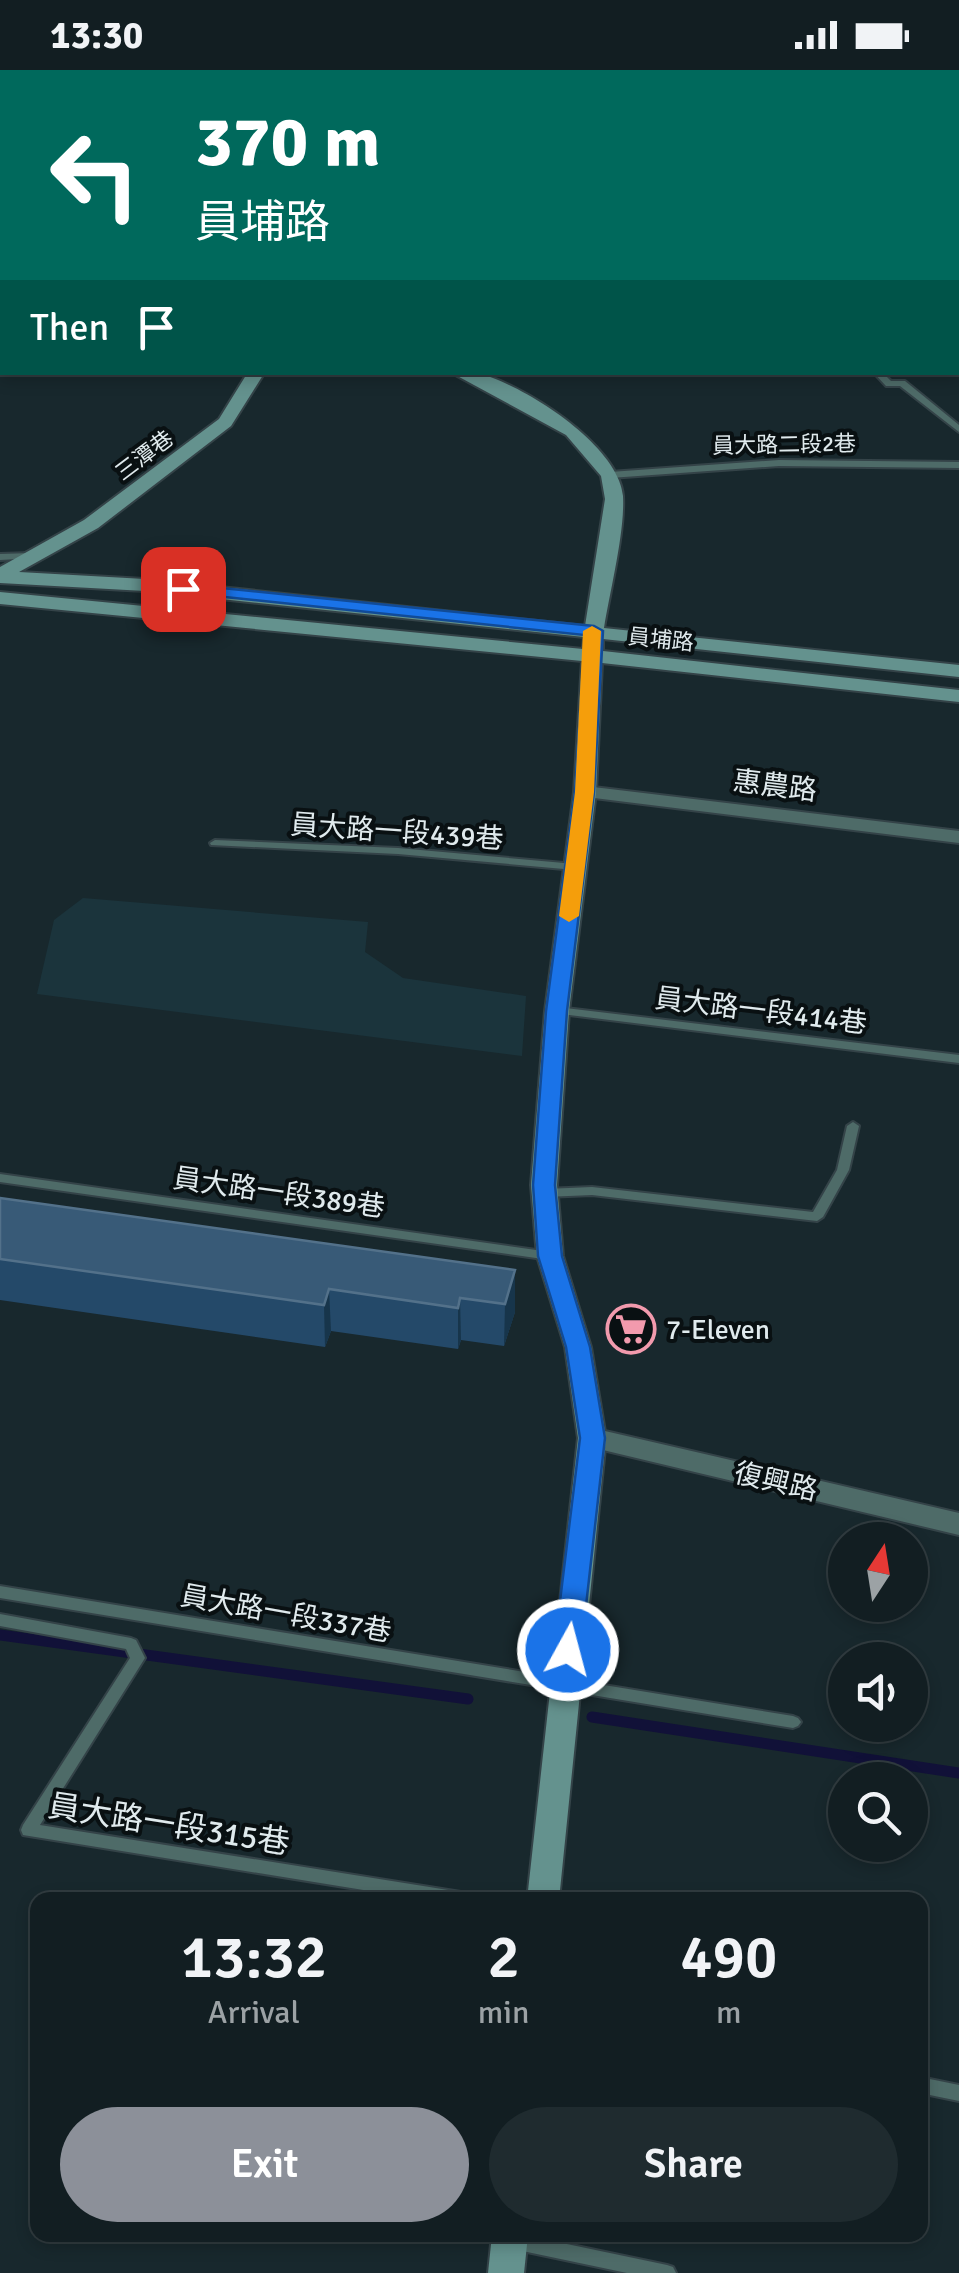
<!DOCTYPE html>
<html lang="en">
<head>
<meta charset="utf-8">
<style>
  body { margin:0; font-family:Signika,"Noto Sans TC",sans-serif; background:#1f2b2f; color:#f1f3f6; height:100vh; display:flex; flex-direction:column; font-size:38px; white-space:nowrap }
  * { box-sizing:border-box; margin:0 }
  p { font-size:32px; color:#9ca2a5 }
  .icon { flex:none; width:55px; height:55px; fill:none; stroke:currentColor; stroke-width:2; stroke-linecap:round; stroke-linejoin:round }
  .map { position:relative; flex:1; overflow:hidden }
  .side { position:absolute; left:30px; top:1822px; width:898px; height:350px; display:flex; flex-direction:column; background:#121e22; border-radius:20px; box-shadow:0 5px 15px #0003,0 0 0 2px #313c40 }
  .side>* { flex:none }
  .hud { position:absolute; left:0px; top:0px; width:960px; height:305px; box-shadow:0 5px 15px #0003,0 0 0 2px #313c40; background:#00695c; color:#fff; overflow:hidden }
  .needle { width:65px; rotate:12deg }
  .tools { position:absolute; left:828px; top:1452px; display:grid; gap:20px }
  .tools a { display:grid; place-items:center; width:100px; height:100px; border-radius:50%; background:#121e22; box-shadow:0 5px 15px #0003,0 0 0 2px #313c40; font-size:50px }
  .pin { position:absolute; display:grid; place-items:center; width:85px; height:85px; color:#fff; margin:-42px; border-radius:20px; box-shadow:0 5px 15px #0006 }
  .me { position:absolute; width:110px; margin:-55px; rotate:7deg; stroke-linejoin:round; filter:drop-shadow(0 0 8px #0008) }
  .turn { display:flex; align-items:center; gap:35px; height:210px; padding:0 30px; font-size:45px }
  .turn .icon { width:130px; height:130px; stroke-width:2.5 }
  .turn b { display:block; font-size:70px; line-height:85px }
  .then { display:flex; align-items:center; height:95px; padding:0 30px; background:#0003; gap:20px; font-size:38px }
  .eta { display:flex; justify-content:space-evenly; align-items:center; height:170px; text-align:center }
  .eta b { font-size:60px; font-weight:600; line-height:70px }
  .cta { display:flex; gap:20px; margin-top:auto; padding:20px 30px }
  .cta a { flex:1; height:115px; border-radius:60px; background:#8c9099; color:#fff; font-size:40px; font-weight:600; line-height:115px; text-align:center }
  .cta a+a { background:#1f2b2f; color:#f1f3f6 }
  .status { display:flex; justify-content:space-between; align-items:center; height:70px; padding:0 50px; background:#121e22; direction:ltr }
  .status svg { height:28px; fill:currentColor }
  .map>svg:first-child { display:block }
  .built { fill:#1b343c }
  .lines { fill:none; stroke-linecap:round; stroke-linejoin:round }
  .stream { stroke:#111138; stroke-width:11 }
  .lane-casing { stroke:#344348; stroke-width:4 }
  .street-casing { stroke:#344348; stroke-width:4 }
  .secondary-casing { stroke:#344348; stroke-width:4 }
  .lane { fill:#4e6b68; fill-rule:evenodd }
  .street { fill:#4e6b68; fill-rule:evenodd }
  .secondary { fill:#64928e; fill-rule:evenodd }
  .wall { fill:#244969 }
  .shaded-wall { fill:#17354b }
  .building { fill:#385a77; stroke:#53718a; stroke-width:2.5 }
  .route { fill:#1a73e8; stroke:#114b97; stroke-width:2.5 }
  .slow { fill:#f59e0b }
  .labels { text-anchor:middle; stroke-width:8; stroke-linejoin:round; paint-order:stroke }
  .far-street-label { font-size:22px; fill:#e0eaed; stroke:#091012 }
  .street-label { font-size:28px; fill:#e0eaed; stroke:#091012 }
  .poi-label { font-size:28px; fill:#e0eaed; stroke:#091012; text-anchor:start }
  .near-street-label { font-size:32px; fill:#e0eaed; stroke:#091012 }
</style>
</head>
<body>
<div class="status"><b>13:30</b><svg viewBox="0 0 49 12"><path d="M0 12V9h3v3zM5 12V6h3v6zM10 12V3h3v9zM15 12V0h3v12zM26 1h20v11H26zM47 4h2v5h-2z"/></svg></div>
<div class="map">
<svg width="959" height="2203" viewBox="0 0 959 2203">
  <rect width="100%" height="100%" fill="#18282d"/>
  <polygon class="built" points="83,828 368,852 365,882 403,908 526,926 522,986 37,924 54,850"/>
  <g class="lines">
    <g class="stream">
      <polyline points="0,1565 468,1629"/>
      <polyline points="592,1647 959,1703"/>
    </g>
    <g class="lane-casing">
      <g id="lane">
        <polygon points="614,0 621,0 619,2 613,2"/>
        <polygon points="908,0 914,0 915,2 909,2"/>
        <rect x="958" y="84" width="1" height="7"/>
        <rect x="0" y="256" width="2" height="4"/>
        <polygon points="873,302 882,302 891,311 905,311 959,355 959,362 900,316 886,316"/>
        <polygon points="779,390 959,392 959,398 779,396 610,408 606,405 610,402"/>
        <polygon points="32,483 37,486 35,488 0,490 0,484"/>
        <polygon points="215,770 398,778 575,794 580,797 575,800 398,784 211,775 210,773"/>
        <polygon points="557,937 959,985 959,993 553,943 551,941 553,939"/>
        <polygon points="853,1052 859,1056 849,1100 823,1147 817,1151 592,1125 545,1127 539,1123 545,1119 592,1117 813,1142 837,1100 847,1056"/>
        <polygon points="0,1104 550,1182 556,1186 550,1190 0,1112"/>
        <polygon points="0,1516 793,1646 798,1648 801,1652 798,1656 793,1658 0,1528"/>
        <polygon points="0,1544 131,1568 136,1570 145,1588 40,1755 467,1823 473,1825 475,1830 425,1830 23,1765 21,1760 23,1755 130,1588 126,1579 0,1556"/>
        <polygon points="920,2007 959,2015 959,2031 920,2023"/>
        <polygon points="507,2165 524,2165 667,2195 673,2197 676,2203 627,2203 513,2179 507,2177 504,2171"/>
      </g>
    </g>
    <g class="street-casing">
      <g id="street">
        <polygon points="585,716 959,761 959,773 578,726 574,722 578,718"/>
        <polygon points="592,1358 959,1443 959,1465 582,1375 578,1368 582,1361"/>
      </g>
    </g>
    <g class="secondary-casing">
      <g id="secondary">
        <rect x="0" y="91" width="2" height="9"/>
        <path d="M248,302H265L231,356L98,458L19,502L145,509L585,556L605,429L601,406L566,365L450,302C457,302 466,301 473,302C521,312 619,375 623,426C625,462 610,521 604,558L959,595V607L603,569V581L959,620V632L602,593L596,722L569,941L557,1115L563,1186L591,1277L606,1368L559,1830H527L578,1368L565,1277L537,1186L531,1115L545,941L574,722L582,591L0,534V522L583,579L584,567L145,521L0,513V497L84,450L219,349Z"/>
        <polygon points="492,2165 528,2165 524,2203 488,2203"/>
      </g>
    </g>
    <use href="#lane" class="lane"/>
    <use href="#street" class="street"/>
    <use href="#secondary" class="secondary"/>
  </g>
  <polygon class="wall" points="0,1128 515,1200 515,1242 504,1276 461,1270 458,1279 331,1261 325,1277 0,1230"/>
  <g class="shaded-wall">
    <polygon points="515,1200 515,1242 504,1276 505,1234"/>
    <polygon points="329,1219 331,1261 325,1277 324,1235"/>
    <polygon points="460,1228 461,1270 458,1279 458,1238"/>
  </g>
  <polygon class="building" points="0,1128 515,1200 505,1234 460,1228 458,1238 329,1219 324,1235 0,1189"/>
  <polygon class="route" points="183,514 594,556 603,561 594,722 567,941 555,1115 562,1186 590,1277 605,1368 581,1580 577,1587 568,1590 558,1587 554,1580 580,1368 566,1277 538,1186 533,1115 546,941 575,722 585,565 177,522 174,519"/>
  <polygon class="slow" points="592,556 601,561 594,722 579,846 569,852 559,846 575,722 583,561"/>
  <defs>
    <g id="supermarket-ring" transform="scale(2.5)"><circle r="9.5" fill="#091012" stroke="#f29aad" stroke-width="1.5"/><path d="M-6-5.5h2.5l.6 2H6L4.5 2H-2.5L-4.4-4H-6ZM-1.5 3.2a1.3 1.3 0 1 0 .1 0ZM3 3.2a1.3 1.3 0 1 0 .1 0Z" fill="#f29aad"/></g>
  </defs>
  <g fill-rule="evenodd">
    <use href="#supermarket-ring" x="631" y="1259"/>
  </g>
  <g class="labels">
    <g class="far-street-label">
      <text transform="translate(784 374) rotate(-1)" y="8">員大路二段2巷</text>
      <text transform="translate(144 385) rotate(-37)" y="8">三潭巷</text>
      <text transform="translate(661 569) rotate(6)" y="8">員埔路</text>
    </g>
    <g class="street-label">
      <text transform="translate(775 715) rotate(7)" y="10">惠農路</text>
      <text transform="translate(397 761) rotate(4)" y="10">員大路一段439巷</text>
      <text transform="translate(761 940) rotate(7)" y="10">員大路一段414巷</text>
      <text transform="translate(279 1122) rotate(8)" y="10">員大路一段389巷</text>
      <text transform="translate(776 1411) rotate(13)" y="10">復興路</text>
      <text transform="translate(286 1543) rotate(10)" y="10">員大路一段337巷</text>
    </g>
    <g class="poi-label">
      <text x="666" y="1269">7-Eleven</text>
    </g>
    <g class="near-street-label">
      <text transform="translate(169 1754) rotate(9)" y="11">員大路一段315巷</text>
    </g>
  </g>
</svg>
<div class="tools">
<a><svg class="needle" viewBox="-14 -14 28 28"><path d="M0-13l5 13h-10z" fill="#e53935"/><path d="M0 13l5-13h-10z" fill="#9ca2a5"/></svg></a>
<a><svg class="icon" aria-label="sound" viewBox="0 0 24 24"><path d="M4 9h4l5-4v14l-5-4H4zM17 9q2 3 0 6"/></svg></a>
<a><svg class="icon" aria-label="search" viewBox="0 0 24 24"><circle cx="10" cy="10" r="6"/><path d="M15 15l6 6"/></svg></a>
</div>
<div class="pin" style="left:183px;top:519px;background:#d93025"><svg class="icon" aria-label="arrive" viewBox="0 0 24 24"><path d="M6 21V4h12l-3 4 3 4H6"/></svg></div>
<svg class="me" style="left:568px;top:1580px" viewBox="-20 -20 40 40"><circle r="17" fill="#1a73e8" stroke="#fff" stroke-width="3"/><path d="M0-11L8 9 0 5-8 9z" fill="#fff"/></svg>
<div class="hud">
<div class="turn"><svg class="icon" aria-label="left" viewBox="0 0 24 24"><path d="M17 20v-9H6M10 6l-5 5 5 5"/></svg><div><b>370 m</b>員埔路</div></div>
<div class="then">Then<svg class="icon" aria-label="arrive" viewBox="0 0 24 24"><path d="M6 21V4h12l-3 4 3 4H6"/></svg></div>
</div>
<section class="side">
<div class="eta">
<div><b>13:32</b><p>Arrival</p></div>
<div><b>2</b><p>min</p></div>
<div><b>490</b><p>m</p></div>
</div>
<div class="cta"><a>Exit</a><a>Share</a></div>
</section>
</div>
</body>
</html>
